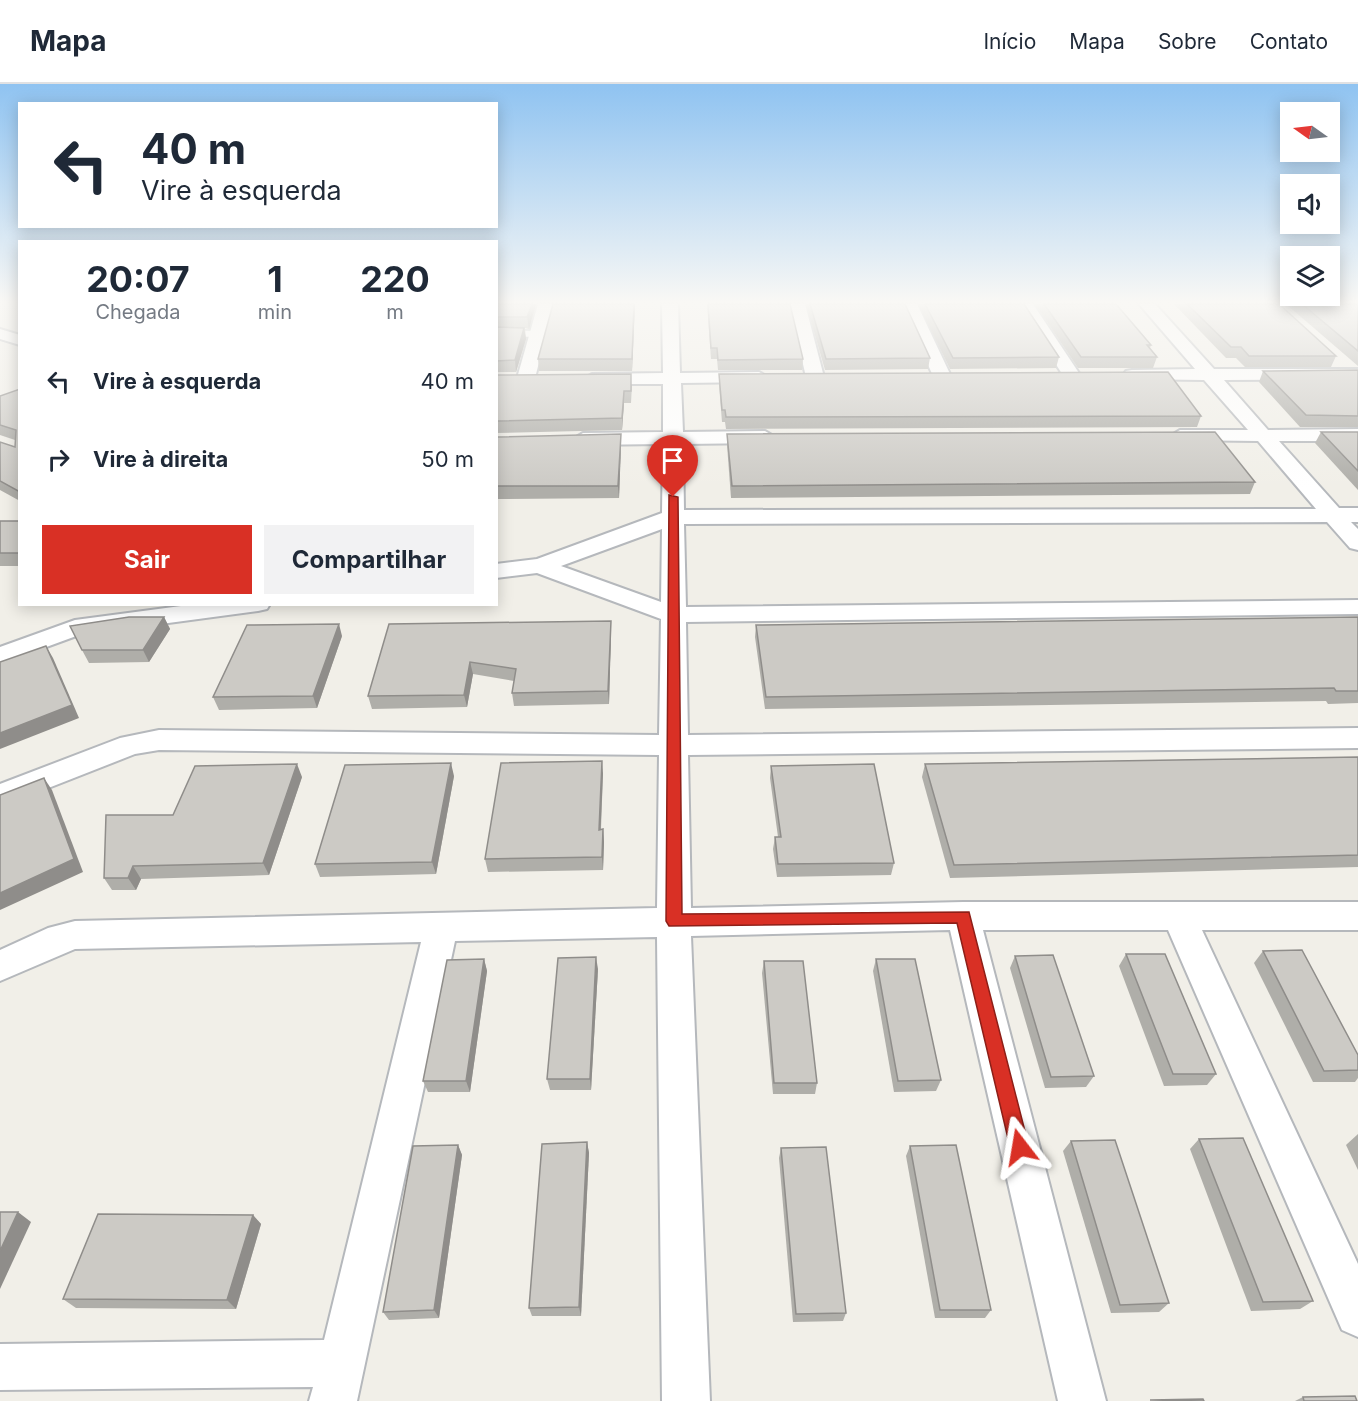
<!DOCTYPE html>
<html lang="pt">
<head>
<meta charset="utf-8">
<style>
  body { margin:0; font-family:Inter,sans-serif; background:#f2f2f3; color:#1f2937; height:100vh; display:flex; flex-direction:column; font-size:22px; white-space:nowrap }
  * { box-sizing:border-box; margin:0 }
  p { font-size:20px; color:#747a83 }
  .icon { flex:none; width:33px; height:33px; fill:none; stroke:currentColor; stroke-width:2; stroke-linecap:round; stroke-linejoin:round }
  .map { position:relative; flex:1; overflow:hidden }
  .sheet { position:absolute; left:18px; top:156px; width:480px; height:366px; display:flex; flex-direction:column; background:#fff; border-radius:0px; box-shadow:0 3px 15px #0003 }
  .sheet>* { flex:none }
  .top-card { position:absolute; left:18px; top:18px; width:480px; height:126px; border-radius:0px; box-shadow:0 3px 15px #0003; background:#fff; color:#1f2937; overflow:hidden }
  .needle { width:39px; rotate:284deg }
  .controls { position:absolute; left:1280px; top:18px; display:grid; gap:12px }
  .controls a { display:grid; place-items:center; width:60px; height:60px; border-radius:0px; background:#fff; box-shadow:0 3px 15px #0003; font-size:30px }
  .pin { position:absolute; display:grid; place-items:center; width:51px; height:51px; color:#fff; margin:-62px -26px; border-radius:50% 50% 50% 0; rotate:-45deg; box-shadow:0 0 6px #0007 }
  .pin .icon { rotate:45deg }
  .me { position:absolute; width:66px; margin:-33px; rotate:346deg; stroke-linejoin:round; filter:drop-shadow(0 0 4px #0008) }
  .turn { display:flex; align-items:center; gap:21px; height:126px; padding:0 24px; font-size:27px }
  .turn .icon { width:78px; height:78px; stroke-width:2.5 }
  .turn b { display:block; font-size:42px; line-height:51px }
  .eta { display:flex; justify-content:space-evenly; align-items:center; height:102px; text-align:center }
  .eta b { font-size:36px; font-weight:700; line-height:42px }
  .button { display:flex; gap:12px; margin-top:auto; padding:12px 24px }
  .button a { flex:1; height:69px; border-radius:0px; background:#d93025; color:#fff; font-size:24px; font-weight:700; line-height:69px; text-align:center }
  .button a+a { background:#f2f2f3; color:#1f2937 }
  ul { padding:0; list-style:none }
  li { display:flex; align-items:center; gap:18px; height:78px; padding:0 24px }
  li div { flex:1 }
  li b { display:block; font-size:22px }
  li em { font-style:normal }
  header { display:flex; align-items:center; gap:36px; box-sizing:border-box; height:84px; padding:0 30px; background:#fff; border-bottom:2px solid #e0e1e3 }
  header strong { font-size:28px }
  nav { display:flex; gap:33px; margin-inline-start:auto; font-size:21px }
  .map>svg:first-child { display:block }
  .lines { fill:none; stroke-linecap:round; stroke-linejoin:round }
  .lane-casing { stroke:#b5b8bc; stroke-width:3 }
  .street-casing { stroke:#b5b8bc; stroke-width:4 }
  .lane { fill:#fff; fill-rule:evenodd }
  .street { fill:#fff; fill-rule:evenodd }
  .wall { fill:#afaea9 }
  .shaded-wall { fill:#8f8d8a }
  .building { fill:#cccac5; stroke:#8f8d8a; stroke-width:1.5 }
  .route { fill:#d93025; stroke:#8d1f18; stroke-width:1.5 }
</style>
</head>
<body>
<header>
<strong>Mapa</strong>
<nav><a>Início</a><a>Mapa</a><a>Sobre</a><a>Contato</a></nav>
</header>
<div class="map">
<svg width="1358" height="1317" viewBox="0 0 1358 1317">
  <rect width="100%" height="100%" fill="#f1efe8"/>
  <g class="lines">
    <g class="lane-casing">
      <polygon id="lane" points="496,246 539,247 543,250 539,253 496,252"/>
    </g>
    <g class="street-casing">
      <g id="street">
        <polygon points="538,220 554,220 535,294 526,299 517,294"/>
        <path d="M662,220H678L680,289L759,288L768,293L759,298L681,299L683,348L765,347L775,353L765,359L683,360L684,426L1316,425L1258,357L1173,356L1170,352L1180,346H1248L1204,296L1126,295L1123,291L1126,287L1132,286L1195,285L1139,220H1155L1214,285H1358V295L1224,296L1268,346L1358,345V357H1279L1339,424H1358V438H1351L1358,445V466L1350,464L1327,438L684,440L686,523L1358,516V530L686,538L688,651L1358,644V664L688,671L691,824L963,818H1358V846H1202L1358,1180V1253L1342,1246L1168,846H983L1106,1317H1058L950,846L691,852L710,1317H662L657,853L455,857L357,1317H309L313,1303L0,1306V1260L324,1256L421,858L75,865L0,897V866L48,844L75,837L657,824L659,671L159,666L135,670L0,723V700L120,654L159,646L659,651L661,535L537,489L496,494V480L537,475L662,429L663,360L583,361L573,355L583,349L663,348V300H592L583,295L592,290L663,289ZM662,445L661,518L561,482Z"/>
        <polygon points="789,220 805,220 824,293 821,297 815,298 806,293"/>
        <polygon points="901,220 917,220 951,292 948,296 942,297 933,292"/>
        <polygon points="1017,220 1033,220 1081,292 1078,296 1066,296"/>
        <polygon points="0,245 20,251 20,261 0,255"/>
        <polygon points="196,520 270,520 267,525 258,527 79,551 0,580 0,563 75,536"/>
      </g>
    </g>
    <use href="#lane" class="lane"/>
    <use href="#street" class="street"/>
  </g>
  <g class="wall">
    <polygon points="496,220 536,220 529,245 525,244 526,255 516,288 496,288"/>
    <polygon points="553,220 635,220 632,287 539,287 538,275"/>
    <polygon points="707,220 790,220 803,275 802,286 718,286 717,275 711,275"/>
    <polygon points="806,220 905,220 930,274 928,285 825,286"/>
    <polygon points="918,220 1024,220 1059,273 1056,284 950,285"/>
    <polygon points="1035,220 1116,220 1151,261 1150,264 1157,273 1153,284 1078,284"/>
    <polygon points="1174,220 1279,220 1336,272 1331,283 1245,283 1236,274 1226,274"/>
    <polygon points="1286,220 1358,220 1358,282"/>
    <polygon points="1358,286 1358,343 1300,343 1259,298 1263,287"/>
    <polygon points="719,290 1201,332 1197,343 726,345 725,338 722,338 719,301"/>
    <polygon points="496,291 632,301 631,319 624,319 622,346 496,349"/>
    <polygon points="20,305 20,417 0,406 0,358 15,363 15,356 0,351 0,312"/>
    <polygon points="1321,348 1358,348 1358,406 1315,359"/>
    <polygon points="727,350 1255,398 1250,410 731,414 727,361"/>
    <polygon points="496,353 621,362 619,414 496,415"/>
    <rect x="0" y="437" width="20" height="45"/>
    <polygon points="164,533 170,545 149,578 89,579 82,566"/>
    <polygon points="1358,533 1358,619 1328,620 1326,617 765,625 755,553 756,541"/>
    <polygon points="611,537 611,549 609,620 514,622 512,609 514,597 473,590 467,623 372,625 368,612 389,540"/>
    <polygon points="342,552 317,624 219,626 213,613"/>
    <polygon points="1358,673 1358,783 950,794 922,693 925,680"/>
    <polygon points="771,682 894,779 891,791 777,793 773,765 775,753 778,753 770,694"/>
    <polygon points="603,689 601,745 603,745 604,758 603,786 488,788 485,775"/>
    <polygon points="454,692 436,790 320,793 315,780"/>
    <polygon points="302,693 269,791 141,795 136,806 112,806 104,794 173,731"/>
    <polygon points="1263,867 1358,971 1358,994 1355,998 1313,998 1254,879"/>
    <polygon points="1126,870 1216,990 1207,1001 1164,1002 1119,882"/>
    <polygon points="1015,872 1094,992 1086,1003 1045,1004 1010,884"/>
    <polygon points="484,875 487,887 470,1008 428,1008 423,997"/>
    <polygon points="876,875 941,996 936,1007 894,1008 873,887"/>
    <polygon points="764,877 817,999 815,1010 773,1010 762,889"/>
    <polygon points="598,885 591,1006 550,1006 547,995"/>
    <polygon points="1358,1050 1358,1086 1346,1061"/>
    <polygon points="1199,1055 1313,1217 1300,1225 1251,1227 1190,1065"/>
    <polygon points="1071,1057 1169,1219 1159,1228 1111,1229 1063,1067"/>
    <polygon points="587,1058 589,1069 581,1232 532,1232 529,1224"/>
    <polygon points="458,1061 462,1071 439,1234 389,1236 383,1228"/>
    <polygon points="910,1062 991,1226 985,1234 935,1234 906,1072"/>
    <polygon points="781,1064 846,1229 843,1237 793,1238 779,1074"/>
    <polygon points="253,1131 261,1140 236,1225 76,1224 63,1215"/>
    <polygon points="1303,1313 1357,1317 1295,1317"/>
  </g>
  <g class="shaded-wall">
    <polygon points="532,220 536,220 529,245 527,233"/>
    <polygon points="634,220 635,220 632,287 632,275"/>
    <polygon points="524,244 526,255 516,288 515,276"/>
    <polygon points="624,307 624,319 622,346 622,334"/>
    <polygon points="621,350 621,362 619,414 618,402"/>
    <polygon points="164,533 170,545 149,578 143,566"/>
    <polygon points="611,537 611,549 609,620 608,607"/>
    <polygon points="339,540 342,552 317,624 313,612"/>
    <polygon points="46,562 53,574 79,634 0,665 0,649"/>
    <polygon points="470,578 473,590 467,623 464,611"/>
    <polygon points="602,677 603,689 600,758 599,746"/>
    <polygon points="451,679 454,692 436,790 432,778"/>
    <polygon points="297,680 302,693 269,791 263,779"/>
    <polygon points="44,694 52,706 83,788 0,826 0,809"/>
    <polygon points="603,745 604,758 603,786 602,773"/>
    <polygon points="133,782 141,795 136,806 128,794"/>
    <polygon points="596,873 598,885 591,1006 590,995"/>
    <polygon points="484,875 487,887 470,1008 466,997"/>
    <polygon points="587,1058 589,1069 581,1232 579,1223"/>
    <polygon points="458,1061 462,1071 439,1234 434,1226"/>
    <polygon points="18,1128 31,1138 0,1205 0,1167"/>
    <polygon points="253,1131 261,1140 236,1225 227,1216"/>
  </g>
  <g class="building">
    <polygon points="496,220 532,220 527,233 496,233"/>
    <polygon points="553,220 634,220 632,275 538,275"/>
    <polygon points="708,220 790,220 803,275 718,276 717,264 711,264"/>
    <polygon points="810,220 905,220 930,274 826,275"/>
    <polygon points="925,220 1024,220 1059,273 953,274"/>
    <polygon points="1044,220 1116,220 1151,261 1147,261 1157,273 1081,273"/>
    <polygon points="1187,220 1279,220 1336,272 1249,272 1241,263 1231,263"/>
    <polygon points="1302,220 1358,220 1358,267"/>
    <polygon points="496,243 524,244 515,276 496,277"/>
    <polygon points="1358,286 1358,332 1306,331 1263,287"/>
    <polygon points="1168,288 1201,332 726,333 725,326 722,326 719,290"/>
    <polygon points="631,290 631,307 624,307 622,334 496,337 496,291"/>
    <polygon points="20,305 20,408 0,397 0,358 15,363 16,346 0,341 0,312"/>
    <polygon points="1215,348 1255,398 732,402 727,350"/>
    <polygon points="1321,348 1358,348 1358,387"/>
    <polygon points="621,350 618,402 496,402 496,353"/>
    <rect x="0" y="437" width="20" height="32"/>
    <polygon points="129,533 164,533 143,566 82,566 70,542"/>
    <polygon points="1358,533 1358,607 1336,607 1334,604 766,613 756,541"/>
    <polygon points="611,537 608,607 512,609 516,585 470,578 464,611 368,612 389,540"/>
    <polygon points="339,540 313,612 213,613 247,541"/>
    <polygon points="46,562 72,621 0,649 0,578"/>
    <polygon points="1358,673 1358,771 954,781 925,680"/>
    <polygon points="602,677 599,746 603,745 602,773 485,775 501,679"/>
    <polygon points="451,679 432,778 315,780 345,681"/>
    <polygon points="297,680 263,779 133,782 128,794 104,794 106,731 173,731 195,682"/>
    <polygon points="874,680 894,779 778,780 775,753 781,753 771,682"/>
    <polygon points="44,694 74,775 0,809 0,711"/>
    <polygon points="1302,866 1358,971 1358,986 1324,987 1263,867"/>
    <polygon points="1126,870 1165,870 1216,990 1173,990"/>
    <polygon points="1053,871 1094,992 1051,993 1015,872"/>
    <polygon points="596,873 590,995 547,995 558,874"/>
    <polygon points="484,875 466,997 423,997 447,876"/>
    <polygon points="876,875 915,875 941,996 898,997"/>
    <polygon points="764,877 803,877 817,999 774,999"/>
    <polygon points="1243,1054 1313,1217 1263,1218 1199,1055"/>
    <polygon points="1115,1056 1169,1219 1120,1221 1071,1057"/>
    <polygon points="587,1058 579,1223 529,1224 542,1060"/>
    <polygon points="458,1061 434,1226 383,1228 413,1062"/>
    <polygon points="956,1061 991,1226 940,1226 910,1062"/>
    <polygon points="826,1063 846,1229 796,1230 781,1064"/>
    <polygon points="0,1128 18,1128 0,1167"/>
    <polygon points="98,1130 253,1131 227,1216 63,1215"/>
    <polygon points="1355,1312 1357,1317 1304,1317 1303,1313"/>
    <polygon points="1203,1315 1204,1317 1150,1316"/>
  </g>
  <linearGradient id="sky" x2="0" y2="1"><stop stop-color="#8fc3f1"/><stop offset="0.54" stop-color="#f9f8f5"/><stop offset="1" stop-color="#f9f8f5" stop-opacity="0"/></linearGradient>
  <rect width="1358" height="404" fill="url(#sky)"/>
  <polygon class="route" points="669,411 678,413 682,830 969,828 1029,1063 1027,1070 1020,1073 1013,1070 1010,1063 957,839 669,842 666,837"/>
</svg>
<div class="controls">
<a><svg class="needle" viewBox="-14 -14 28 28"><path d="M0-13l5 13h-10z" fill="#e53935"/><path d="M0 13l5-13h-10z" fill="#747a83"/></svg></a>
<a><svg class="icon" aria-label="sound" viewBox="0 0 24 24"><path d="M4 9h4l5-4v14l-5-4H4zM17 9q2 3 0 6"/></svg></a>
<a><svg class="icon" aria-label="layers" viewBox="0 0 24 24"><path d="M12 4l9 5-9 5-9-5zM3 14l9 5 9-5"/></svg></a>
</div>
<div class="pin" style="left:673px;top:413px;background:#d93025"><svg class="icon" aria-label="arrive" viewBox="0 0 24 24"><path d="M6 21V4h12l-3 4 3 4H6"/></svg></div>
<svg class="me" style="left:1020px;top:1063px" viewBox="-20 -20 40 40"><path d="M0-17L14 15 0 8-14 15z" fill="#d93025" stroke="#fff" stroke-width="4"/></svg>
<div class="top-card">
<div class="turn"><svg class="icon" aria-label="left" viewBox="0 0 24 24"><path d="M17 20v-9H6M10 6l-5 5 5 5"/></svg><div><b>40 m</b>Vire à esquerda</div></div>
</div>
<section class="sheet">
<div class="eta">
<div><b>20:07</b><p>Chegada</p></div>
<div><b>1</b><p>min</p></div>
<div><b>220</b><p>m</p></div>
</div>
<ul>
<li><svg class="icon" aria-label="left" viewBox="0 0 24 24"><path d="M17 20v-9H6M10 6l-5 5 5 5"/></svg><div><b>Vire à esquerda</b></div><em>40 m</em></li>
<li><svg class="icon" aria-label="right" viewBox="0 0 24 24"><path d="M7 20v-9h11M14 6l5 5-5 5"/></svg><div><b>Vire à direita</b></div><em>50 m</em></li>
</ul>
<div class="button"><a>Sair</a><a>Compartilhar</a></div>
</section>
</div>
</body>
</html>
